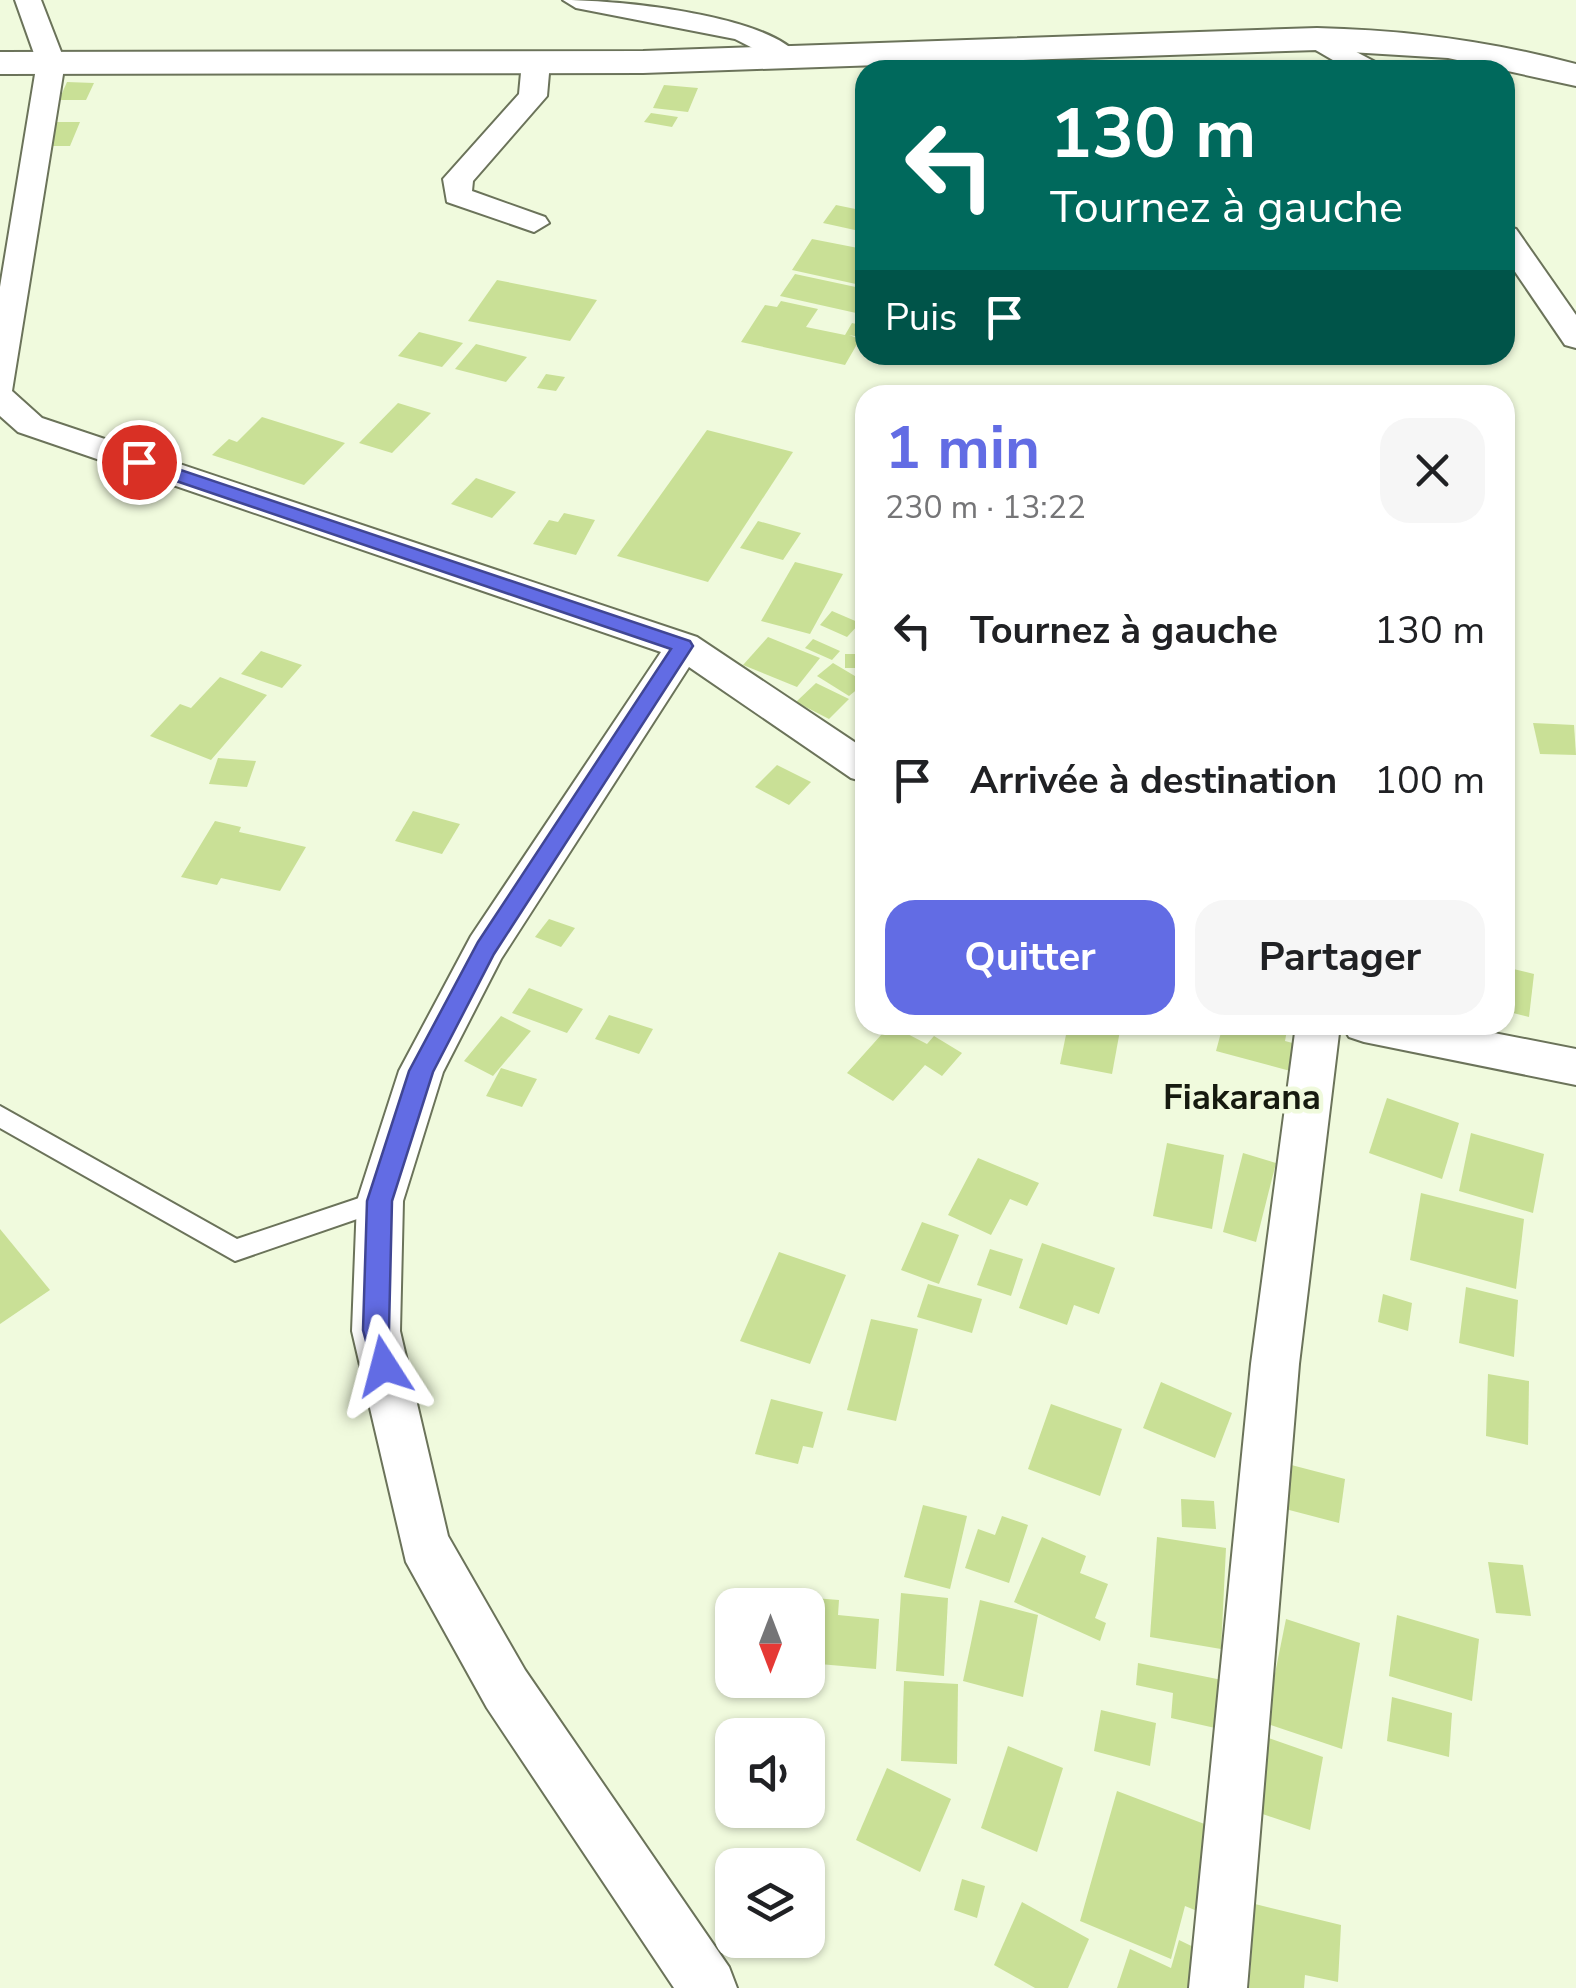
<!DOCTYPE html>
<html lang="fr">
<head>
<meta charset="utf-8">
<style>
  body { margin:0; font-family:"Nunito Sans",sans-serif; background:#f6f6f6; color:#202124; height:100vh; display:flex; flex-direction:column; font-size:38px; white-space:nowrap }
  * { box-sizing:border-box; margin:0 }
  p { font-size:32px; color:#757577 }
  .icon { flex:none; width:55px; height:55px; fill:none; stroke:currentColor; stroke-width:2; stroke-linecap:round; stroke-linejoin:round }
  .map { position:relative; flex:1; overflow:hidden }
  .sheet { position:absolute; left:855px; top:385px; width:660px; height:650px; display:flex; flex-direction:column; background:#fff; border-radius:30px; box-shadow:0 2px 8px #0004 }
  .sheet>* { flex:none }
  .hud { position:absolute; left:855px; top:60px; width:660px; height:305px; border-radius:30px; box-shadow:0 2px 8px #0004; background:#00695c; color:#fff; overflow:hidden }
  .needle { width:65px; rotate:180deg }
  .fabs { position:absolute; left:715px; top:1588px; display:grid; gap:20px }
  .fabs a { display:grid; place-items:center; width:110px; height:110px; border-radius:20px; background:#fff; box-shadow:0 2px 8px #0004; font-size:50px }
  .pin { position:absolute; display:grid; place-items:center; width:85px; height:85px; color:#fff; margin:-42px; border:5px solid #fff; border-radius:50%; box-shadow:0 2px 10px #0007 }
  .me { position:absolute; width:110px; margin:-55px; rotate:351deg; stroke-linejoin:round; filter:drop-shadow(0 0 8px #0008) }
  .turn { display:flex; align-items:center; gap:35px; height:210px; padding:0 30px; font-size:45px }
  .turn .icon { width:130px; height:130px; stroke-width:2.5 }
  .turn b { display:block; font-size:70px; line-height:85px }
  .then { display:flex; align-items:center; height:95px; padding:0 30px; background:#0003; gap:20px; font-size:38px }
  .round { display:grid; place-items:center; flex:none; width:105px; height:105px; border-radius:30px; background:#f6f6f6 }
  .overview { display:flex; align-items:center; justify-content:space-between; height:170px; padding:0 30px }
  h1 { font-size:60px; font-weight:700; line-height:75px; color:#626ce4 }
  .cta { display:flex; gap:20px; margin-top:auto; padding:20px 30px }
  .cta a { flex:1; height:115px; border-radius:30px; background:#626ce4; color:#fff; font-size:40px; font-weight:700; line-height:115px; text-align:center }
  .cta a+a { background:#f6f6f6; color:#202124 }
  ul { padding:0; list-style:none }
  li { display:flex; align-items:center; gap:30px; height:150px; padding:0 30px }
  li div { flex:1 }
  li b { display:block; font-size:38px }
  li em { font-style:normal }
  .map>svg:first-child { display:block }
  .building { fill:#c9e096 }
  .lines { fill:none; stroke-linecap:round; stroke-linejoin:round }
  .service-casing { stroke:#6b735a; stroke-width:4 }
  .minor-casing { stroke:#6b735a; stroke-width:4 }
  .tertiary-casing { stroke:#6b735a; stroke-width:4 }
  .service { fill:#fff; fill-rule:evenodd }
  .minor { fill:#fff; fill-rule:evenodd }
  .tertiary { fill:#fff; fill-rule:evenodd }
  .route { fill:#626ce4; stroke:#404694; stroke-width:2.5 }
  .labels { text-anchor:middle; stroke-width:9; stroke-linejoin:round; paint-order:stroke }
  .quarter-label { font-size:35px; font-weight:bold; fill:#161a0f; stroke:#f0fadd }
</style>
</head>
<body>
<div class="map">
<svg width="1576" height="1988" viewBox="0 0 1576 1988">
  <rect width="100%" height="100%" fill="#f0fadd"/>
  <g class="building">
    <polygon points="67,82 94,83 86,100 59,100"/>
    <polygon points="664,85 698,88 688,112 653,108"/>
    <polygon points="651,113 678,117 672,127 644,122"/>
    <polygon points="54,122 80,122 70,146 43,146"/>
    <polygon points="836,205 865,211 864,232 823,223"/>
    <polygon points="812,239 858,248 865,243 865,286 792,270"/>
    <polygon points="795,274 865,289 865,315 780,296"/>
    <polygon points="497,280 597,300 570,341 468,321"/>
    <polygon points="781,301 818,309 806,327 845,335 852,323 865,326 865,338 849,335 860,339 845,365 741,342 765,305 777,307"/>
    <polygon points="419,332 463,343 442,367 398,356"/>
    <polygon points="476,344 527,357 506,382 455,369"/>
    <polygon points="546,374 565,377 556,391 537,388"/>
    <polygon points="398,403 431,413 392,453 359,443"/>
    <polygon points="262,417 345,443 304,485 212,455 229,439 237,442"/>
    <polygon points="707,430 793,452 708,582 617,556"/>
    <polygon points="476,478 516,492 492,518 451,504"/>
    <polygon points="564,513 595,520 576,555 533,544 549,520 558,522"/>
    <polygon points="758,521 801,533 783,560 740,548"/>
    <polygon points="795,562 843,574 810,634 761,621"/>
    <polygon points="832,611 860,623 847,637 820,625"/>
    <polygon points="768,637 820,658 797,687 743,665"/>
    <polygon points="813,639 840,651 832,660 805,648"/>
    <polygon points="261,651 302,665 282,688 241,674"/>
    <rect x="845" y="654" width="19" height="14"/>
    <polygon points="833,663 865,682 865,683 849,696 817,676"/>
    <polygon points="220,677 267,695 211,760 150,736 180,704 191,708"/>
    <polygon points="816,683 849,699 829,719 796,702"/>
    <polygon points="1533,723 1574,725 1576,755 1540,754"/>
    <polygon points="218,758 256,761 247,787 209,784"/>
    <polygon points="777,765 811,782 789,805 755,787"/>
    <polygon points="413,811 460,824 442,854 395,841"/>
    <polygon points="215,821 241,827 239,832 306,847 280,891 221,878 217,885 181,877"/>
    <polygon points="549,919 575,928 561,947 535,937"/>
    <polygon points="1505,967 1534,974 1529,1017 1505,1011"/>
    <polygon points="529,988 583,1009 567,1033 512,1013"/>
    <polygon points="609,1015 653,1029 639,1054 595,1039"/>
    <polygon points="501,1016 531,1031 493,1076 464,1061"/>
    <polygon points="890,1025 927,1044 934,1036 962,1053 942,1076 925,1065 893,1101 847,1073"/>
    <polygon points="1068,1025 1121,1025 1112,1074 1060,1064"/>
    <polygon points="1223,1025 1288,1025 1285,1041 1300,1045 1294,1072 1216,1051"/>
    <polygon points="501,1068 537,1079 522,1107 486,1096"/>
    <polygon points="1387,1098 1459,1123 1442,1179 1369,1153"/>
    <polygon points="1471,1133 1544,1154 1533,1213 1459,1191"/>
    <polygon points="1167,1143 1224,1155 1212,1229 1153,1216"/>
    <polygon points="1243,1153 1276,1163 1256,1242 1223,1232"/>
    <polygon points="978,1158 1039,1183 1027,1206 1010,1199 991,1235 948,1215"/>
    <polygon points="1421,1193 1524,1219 1516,1289 1410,1260"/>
    <polygon points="922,1222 959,1235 939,1284 901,1270"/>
    <polygon points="0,1229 50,1290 0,1324"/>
    <polygon points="1042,1243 1115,1268 1099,1314 1074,1305 1067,1325 1019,1308"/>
    <polygon points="990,1249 1023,1259 1011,1296 977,1285"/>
    <polygon points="779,1252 846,1275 810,1364 740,1341"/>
    <polygon points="928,1284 982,1299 972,1333 917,1317"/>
    <polygon points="1466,1287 1518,1300 1514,1357 1459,1343"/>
    <polygon points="1383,1294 1412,1303 1408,1331 1378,1322"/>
    <polygon points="871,1319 918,1329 896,1421 847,1410"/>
    <polygon points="1488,1374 1529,1381 1528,1445 1486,1436"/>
    <polygon points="1161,1382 1232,1413 1215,1458 1143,1428"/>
    <polygon points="771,1399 823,1412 813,1448 803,1446 798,1464 755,1454"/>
    <polygon points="1051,1404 1122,1429 1100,1496 1028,1469"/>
    <polygon points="1276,1461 1345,1479 1339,1523 1270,1505"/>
    <polygon points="1181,1499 1214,1501 1216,1529 1182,1527"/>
    <polygon points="923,1505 967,1516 950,1589 904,1577"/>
    <polygon points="1002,1516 1028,1525 1009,1583 965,1568 978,1529 995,1535"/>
    <polygon points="1042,1537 1086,1556 1080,1573 1108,1584 1095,1618 1106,1623 1100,1641 1014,1602"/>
    <polygon points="1157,1537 1226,1548 1221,1649 1150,1637"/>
    <polygon points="1488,1562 1523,1565 1531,1616 1496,1613"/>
    <polygon points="901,1593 948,1598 944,1676 896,1671"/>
    <polygon points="776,1595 839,1600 838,1615 879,1619 876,1669 808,1663 808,1605 775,1605"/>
    <polygon points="980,1600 1038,1615 1023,1697 963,1681"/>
    <polygon points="1397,1615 1479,1639 1472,1701 1389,1676"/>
    <polygon points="1286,1619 1360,1643 1342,1749 1265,1723"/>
    <polygon points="1138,1663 1227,1681 1224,1730 1171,1718 1173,1693 1136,1685"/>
    <polygon points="904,1681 958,1684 957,1764 901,1761"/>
    <polygon points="1392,1697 1452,1713 1449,1757 1387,1741"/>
    <polygon points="1101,1710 1156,1723 1150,1766 1094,1751"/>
    <polygon points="1263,1736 1323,1757 1310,1830 1248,1809"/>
    <polygon points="1008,1746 1063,1768 1037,1852 981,1828"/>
    <polygon points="887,1768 951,1799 920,1872 856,1840"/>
    <polygon points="1117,1791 1223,1831 1202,1913 1185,1906 1171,1959 1080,1921"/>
    <polygon points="962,1879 985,1886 977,1918 954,1910"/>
    <polygon points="1022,1902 1089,1939 1068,1988 1035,1988 994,1965"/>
    <polygon points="1255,1904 1341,1925 1338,1982 1305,1975 1304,1988 1249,1988"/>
    <polygon points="1179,1940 1208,1954 1198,1988 1117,1988 1130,1949 1171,1968"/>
  </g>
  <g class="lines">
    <g class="service-casing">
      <polygon id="service" points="0,1106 237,1239 380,1191 389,1194 392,1201 389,1208 235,1261 0,1128"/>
    </g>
    <g class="minor-casing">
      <g id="minor">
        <polygon points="15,0 41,0 65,62 12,391 42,418 697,637 865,749 865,782 851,778 689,667 501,959 443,1072 403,1201 400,1331 448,1536 525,1670 729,1967 737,1988 674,1988 487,1708 406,1562 352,1331 357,1201 399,1071 471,936 661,652 18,432 0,416 0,287 37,62"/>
        <path d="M563,0C615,0 767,14 800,57L786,65L735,39L576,8Z"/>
        <polygon points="1317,31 1379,64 1383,70 1350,70 1307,45 1303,39 1307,33"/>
        <polygon points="536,54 550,62 547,96 473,181 472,191 545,217 549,223 534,232 447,202 443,179 519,94 522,62"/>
        <polygon points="1505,226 1516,229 1576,315 1576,348 1565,345 1505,257"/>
        <polygon points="1296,1025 1340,1025 1299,1364 1247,1988 1189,1988 1251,1364"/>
        <polygon points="1342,1025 1453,1025 1576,1049 1576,1085 1364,1042 1349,1037"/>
      </g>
    </g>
    <g class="tertiary-casing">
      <path id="tertiary" d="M1317,28C1406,30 1490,41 1576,64V86L1448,58L1317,50L643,73L0,74V52L643,51Z"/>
    </g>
    <use href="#service" class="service"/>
    <use href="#minor" class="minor"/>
    <use href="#tertiary" class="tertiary"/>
  </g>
  <polygon class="route" points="132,458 145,458 690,641 693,646 494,954 433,1072 392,1201 389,1330 397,1366 393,1374 384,1378 375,1374 363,1330 367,1201 409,1071 478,942 671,649 132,466"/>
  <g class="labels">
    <g class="quarter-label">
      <text x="1242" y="1109">Fiakarana</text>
    </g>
  </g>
</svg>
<div class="fabs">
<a><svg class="needle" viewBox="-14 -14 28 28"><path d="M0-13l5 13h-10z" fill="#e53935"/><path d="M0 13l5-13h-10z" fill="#757577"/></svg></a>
<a><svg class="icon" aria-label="sound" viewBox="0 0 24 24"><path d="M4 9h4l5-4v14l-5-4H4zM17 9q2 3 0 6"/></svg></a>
<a><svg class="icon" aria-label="layers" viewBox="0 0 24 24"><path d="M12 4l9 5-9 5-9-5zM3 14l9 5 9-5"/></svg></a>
</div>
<div class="pin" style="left:139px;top:462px;background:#d93025"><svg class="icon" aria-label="arrive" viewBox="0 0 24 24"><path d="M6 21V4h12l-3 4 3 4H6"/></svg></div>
<svg class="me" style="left:384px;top:1366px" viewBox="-20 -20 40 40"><path d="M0-17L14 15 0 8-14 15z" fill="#626ce4" stroke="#fff" stroke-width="4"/></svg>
<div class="hud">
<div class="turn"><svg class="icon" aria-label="left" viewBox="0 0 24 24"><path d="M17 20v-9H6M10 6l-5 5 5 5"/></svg><div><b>130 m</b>Tournez à gauche</div></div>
<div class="then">Puis<svg class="icon" aria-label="arrive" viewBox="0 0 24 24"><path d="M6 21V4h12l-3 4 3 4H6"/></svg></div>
</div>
<section class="sheet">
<div class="overview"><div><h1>1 min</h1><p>230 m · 13:22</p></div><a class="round"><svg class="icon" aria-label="close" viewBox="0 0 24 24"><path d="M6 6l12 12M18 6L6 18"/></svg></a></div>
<ul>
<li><svg class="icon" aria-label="left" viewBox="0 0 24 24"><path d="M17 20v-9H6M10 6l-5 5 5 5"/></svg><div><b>Tournez à gauche</b></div><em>130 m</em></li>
<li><svg class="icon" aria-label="arrive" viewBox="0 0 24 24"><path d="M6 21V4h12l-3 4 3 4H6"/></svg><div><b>Arrivée à destination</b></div><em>100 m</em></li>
</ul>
<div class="cta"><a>Quitter</a><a>Partager</a></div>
</section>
</div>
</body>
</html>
